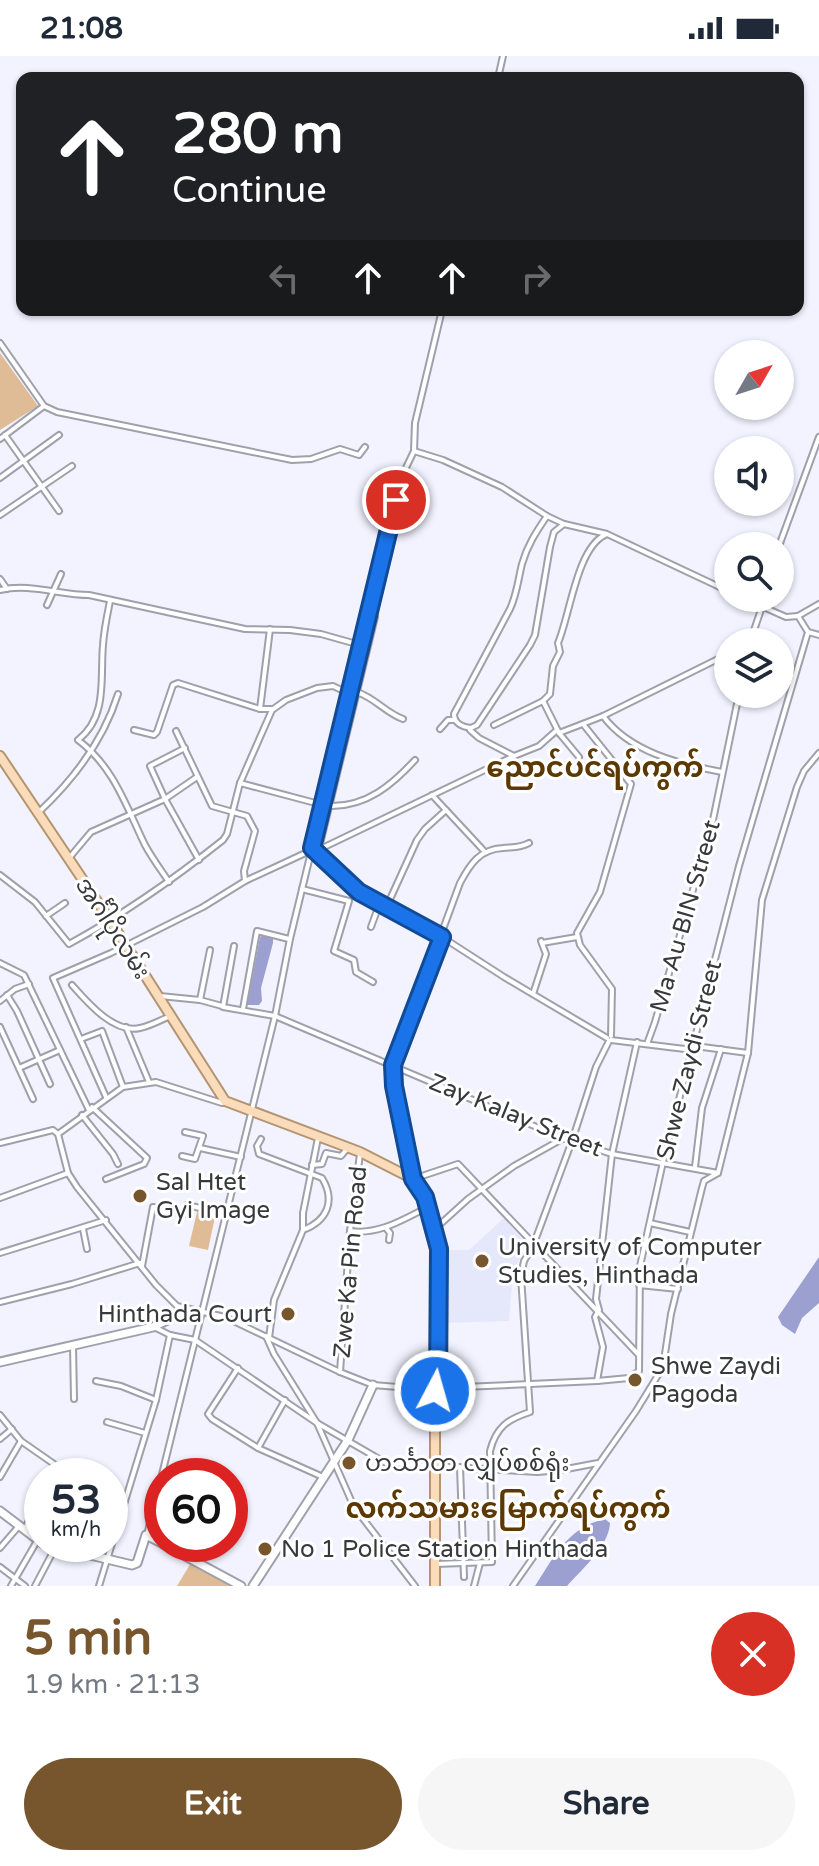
<!DOCTYPE html>
<html lang="en">
<head>
<meta charset="utf-8">
<style>
  body { margin:0; font-family:"Varela Round","Noto Sans Myanmar",sans-serif; background:#f6f6f7; color:#1f2937; height:100vh; display:flex; flex-direction:column; font-size:30px; white-space:nowrap }
  * { box-sizing:border-box; margin:0 }
  p { font-size:26px; color:#747a83 }
  .icon { flex:none; width:44px; height:44px; fill:none; stroke:currentColor; stroke-width:2; stroke-linecap:round; stroke-linejoin:round }
  .map { position:relative; height:1530px; overflow:hidden }
  .side { display:flex; flex-direction:column; background:#fff; flex:1 }
  .side>* { flex:none }
  .banner { position:absolute; left:16px; top:16px; width:788px; height:244px; border-radius:16px; box-shadow:0 2px 6px #0004; background:#202124; color:#fff; overflow:hidden }
  .needle { width:52px; rotate:51deg }
  .fabs { position:absolute; left:714px; top:284px; display:grid; gap:16px }
  .fabs a { display:grid; place-items:center; width:80px; height:80px; border-radius:50%; background:#fff; box-shadow:0 2px 6px #0004; font-size:40px }
  .speed { position:absolute; left:24px; top:1402px; display:flex; gap:16px; font-size:40px; font-weight:700; text-align:center }
  .speed>* { display:grid; place-content:center; width:104px; height:104px; border-radius:50%; background:#fff; box-shadow:0 2px 6px #0004; line-height:1 }
  .speed small { font-size:20px; font-weight:400 }
  .speed .limit { border:12px solid #d22; background:#fff; color:#111 }
  .pin { position:absolute; display:grid; place-items:center; width:68px; height:68px; color:#fff; margin:-34px; border:4px solid #fff; border-radius:50%; box-shadow:0 2px 8px #0007 }
  .me { position:absolute; width:88px; margin:-44px; rotate:6deg; stroke-linejoin:round; filter:drop-shadow(0 0 6px #0008) }
  .turn { display:flex; align-items:center; gap:28px; height:168px; padding:0 24px; font-size:36px }
  .turn .icon { width:104px; height:104px; stroke-width:2.5 }
  .turn b { display:block; font-size:56px; line-height:68px }
  .lanes { display:flex; align-items:center; height:76px; padding:0 24px; background:#0003; justify-content:center; gap:40px; direction:ltr }
  .lanes .off { opacity:.35 }
  .round { display:grid; place-items:center; flex:none; width:84px; height:84px; border-radius:42px; background:#f6f6f7 }
  .overview { display:flex; align-items:center; justify-content:space-between; height:136px; padding:0 24px }
  h1 { font-size:48px; font-weight:700; line-height:60px; color:#77552d }
  .primary-button { display:flex; gap:16px; margin-top:auto; padding:16px 24px }
  .primary-button a { flex:1; height:92px; border-radius:48px; background:#77552d; color:#fff; font-size:32px; font-weight:700; line-height:92px; text-align:center }
  .primary-button a+a { background:#f6f6f7; color:#1f2937 }
  .status { display:flex; justify-content:space-between; align-items:center; height:56px; padding:0 40px; background:#fff; direction:ltr }
  .status svg { height:22px; fill:currentColor }
  .map>svg:first-child { display:block }
  .built { fill:#e5e7fa }
  .green { fill:#dfbc95 }
  .water { fill:#9ba0d1 }
  .lines { fill:none; stroke-linecap:round; stroke-linejoin:round }
  .street-casing { stroke:#9fa0ab; stroke-width:8 }
  .secondary-casing { stroke:#9fa0ab; stroke-width:11 }
  .primary-casing { stroke:#b49471; stroke-width:12 }
  .street { stroke:#fff; stroke-width:4 }
  .secondary { stroke:#fff; stroke-width:7 }
  .primary { stroke:#fadcbb; stroke-width:8 }
  .route-casing { stroke:#114b97; stroke-width:20 }
  .route { stroke:#1a73e8; stroke-width:14 }
  .poi-dot { fill:#77552d; stroke:#fff; stroke-width:3 }
  .labels { text-anchor:middle; stroke-width:6; stroke-linejoin:round; paint-order:stroke }
  .street-label { font-size:24px; fill:#38393d; stroke:#fff }
  .poi-label { font-size:24px; fill:#38393d; stroke:#fff; text-anchor:start }
  .quarter-label { font-size:28px; font-weight:bold; fill:#5c3803; stroke:#fff }
</style>
</head>
<body>
<div class="status"><b>21:08</b><svg viewBox="0 0 49 12"><path d="M0 12V9h3v3zM5 12V6h3v6zM10 12V3h3v9zM15 12V0h3v12zM26 1h20v11H26zM47 4h2v5h-2z"/></svg></div>
<div class="map">
<svg width="819" height="1530" viewBox="0 0 819 1530">
  <rect width="100%" height="100%" fill="#f2f3ff"/>
  <polygon class="built" points="504,1162 527,1189 513,1216 509,1265 444,1267 445,1194 469,1194"/>
  <g class="green">
    <polygon points="0,297 38,350 0,374"/>
    <polygon points="197,1156 215,1161 208,1194 189,1190"/>
    <polygon points="192,1505 235,1530 177,1530"/>
  </g>
  <g class="water">
    <polygon points="263,879 273,882 273,887 261,932 262,945 259,949 247,949 260,881"/>
    <polygon points="819,1201 819,1247 802,1262 795,1278 782,1269 778,1261"/>
    <path d="M605,1463L610,1467C609,1490 582,1513 567,1530H535C554,1501 568,1471 605,1463Z"/>
  </g>
  <g class="lines">
    <g class="street-casing">
      <g id="street">
        <polyline points="498,22 503,0"/>
        <polyline points="0,287 44,350 57,356 292,404 311,403 340,393 359,399 365,391"/>
        <polyline points="5,379 59,455"/>
        <polyline points="0,383 44,350"/>
        <polyline points="414,395 443,404 502,431 547,460 564,468 607,478 728,535"/>
        <polyline points="0,422 59,379"/>
        <polyline points="0,459 72,410"/>
        <path d="M547,460C536,476 527,490 522,508C518,524 517,538 510,553L454,658C454,667 462,671 471,672L477,669L530,589L535,579L550,491L554,476L564,468"/>
        <polyline points="779,490 819,381"/>
        <polyline points="0,523 7,533"/>
        <path d="M0,534C29,527 60,539 89,539L245,573L290,574L321,578L353,587L361,593"/>
        <path d="M110,545C107,560 104,574 103,589C100,622 108,661 78,684C114,711 126,750 145,789C152,802 161,814 169,826"/>
        <polyline points="47,549 61,518"/>
        <polyline points="798,560 819,548"/>
        <polyline points="808,576 819,579"/>
        <polyline points="750,586 765,542"/>
        <path d="M357,636C375,642 386,657 403,663"/>
        <polyline points="543,645 559,677 579,701"/>
        <polyline points="260,653 270,573"/>
        <path d="M603,660C630,696 679,708 722,716"/>
        <polyline points="583,668 631,728 600,836 577,877 580,889 612,933 611,980"/>
        <path d="M494,669L543,645L550,638L553,610L560,596L558,587C570,559 577,492 605,479"/>
        <polyline points="440,673 448,664 455,664"/>
        <polyline points="134,674 154,679 157,676 173,629 178,627 260,653 271,653"/>
        <polyline points="176,675 212,750 247,760 255,775 244,815 245,825"/>
        <polyline points="559,677 603,660 728,598"/>
        <polyline points="185,692 150,710 165,743 199,804"/>
        <polyline points="514,700 539,690 557,674"/>
        <polyline points="240,727 323,749"/>
        <polyline points="432,739 485,796"/>
        <path d="M332,750C367,750 392,729 415,704"/>
        <path d="M39,756C73,724 104,683 118,638"/>
        <path d="M529,787C520,792 513,791 503,792C480,793 470,808 460,827L393,1009L394,1030L413,1123L458,1108L638,1298"/>
        <polyline points="312,792 359,836 379,849 442,881 504,921 607,982"/>
        <polyline points="319,792 375,561"/>
        <polyline points="316,795 514,700 479,682 470,674"/>
        <polyline points="70,801 91,776 165,743 197,721"/>
        <path d="M0,819L35,846L69,888C124,858 174,823 223,784L227,778L240,727L272,654L286,644L317,632L333,630L350,638"/>
        <polyline points="302,833 349,845 334,895 354,904 356,916 373,926"/>
        <polyline points="386,852 417,784 425,773 446,754"/>
        <polyline points="46,860 65,847"/>
        <polyline points="371,871 379,849"/>
        <polyline points="542,887 577,881"/>
        <polyline points="234,890 223,951 275,960 565,1083 612,1098 718,1117"/>
        <polyline points="0,907 24,919 89,1054"/>
        <path d="M72,929C87,946 114,978 140,972C150,970 161,964 170,960"/>
        <polyline points="533,938 546,898 541,885"/>
        <polyline points="7,939 17,955 50,1028"/>
        <polyline points="160,940 200,944 222,950"/>
        <polyline points="200,944 210,894"/>
        <polyline points="0,945 15,933 29,928"/>
        <polyline points="243,953 257,875 289,883"/>
        <polyline points="0,971 33,1043"/>
        <polyline points="126,971 149,1026"/>
        <polyline points="81,983 102,975 123,1031"/>
        <polyline points="611,984 693,994"/>
        <polyline points="647,988 655,966 713,764 739,638"/>
        <polyline points="695,990 748,997"/>
        <polyline points="19,1012 60,994"/>
        <polyline points="106,1041 53,922 111,897 203,851 245,825 312,794"/>
        <polyline points="225,1045 222,1047 156,1026 123,1031 58,1078 68,1117 77,1131 156,1229 177,1250 225,1261 340,1316 373,1329 435,1334"/>
        <polyline points="92,1051 147,1102 144,1108 106,1123"/>
        <polyline points="82,1059 113,1098 118,1108"/>
        <path d="M261,1083L257,1090L259,1098L322,1122C336,1145 327,1165 303,1174"/>
        <polyline points="0,1087 53,1074 58,1078"/>
        <polyline points="200,1092 241,1101"/>
        <polyline points="182,1100 195,1103 203,1080 185,1076"/>
        <polyline points="312,1109 322,1108 326,1097 341,1100 347,1093"/>
        <polyline points="695,1111 702,1052 721,993"/>
        <polyline points="0,1142 68,1117"/>
        <polyline points="187,1149 226,1158"/>
        <polyline points="178,1157 187,1158"/>
        <polyline points="650,1167 690,1176"/>
        <polyline points="386,1172 390,1177 389,1184"/>
        <polyline points="436,1172 468,1143 514,1110 562,1083"/>
        <polyline points="83,1173 87,1193"/>
        <path d="M350,1175C379,1179 402,1164 428,1151"/>
        <polyline points="0,1197 106,1164"/>
        <polyline points="142,1210 153,1151 173,1155"/>
        <polyline points="639,1229 678,1233"/>
        <polyline points="0,1246 72,1228 140,1207"/>
        <polyline points="154,1271 170,1279 195,1284 317,1367 386,1407 537,1416 561,1414 598,1407"/>
        <polyline points="266,1280 274,1298 317,1367 354,1451 415,1530"/>
        <polyline points="269,1282 274,1244 303,1174 303,1157 318,1082"/>
        <polyline points="73,1289 74,1343"/>
        <polyline points="238,1312 208,1358 212,1363 258,1392"/>
        <polyline points="340,1316 350,1175 360,1098"/>
        <polyline points="96,1325 121,1330 156,1344"/>
        <polyline points="597,1325 603,1291 595,1261 599,1254 596,1243 612,1098 637,986"/>
        <polyline points="440,1332 597,1325 629,1322 639,1315 640,1210 663,1106 739,810 808,576 798,560 786,561 743,542"/>
        <polyline points="285,1344 258,1392 323,1421"/>
        <polyline points="0,1359 21,1385 54,1408 49,1420"/>
        <polyline points="107,1366 145,1377"/>
        <polyline points="0,1383 12,1373"/>
        <polyline points="460,1411 464,1521"/>
        <polyline points="0,1421 21,1385"/>
        <polyline points="25,1473 42,1435"/>
        <polyline points="147,1479 275,960 290,883 384,494 402,420 414,395 415,367 442,254"/>
        <polyline points="0,1492 19,1470"/>
        <path d="M435,1508L492,1506L490,1395C496,1371 508,1363 530,1356L521,1220L524,1205L533,1190L572,1085L596,1011L609,985"/>
        <polyline points="0,1511 25,1530"/>
        <polyline points="11,1530 37,1485"/>
        <polyline points="35,1530 55,1492"/>
        <polyline points="99,1530 156,1344 170,1279"/>
        <polyline points="474,1530 480,1507"/>
        <polyline points="513,1530 636,1355 663,1311 671,1258 702,1132 704,1125 718,1117 748,997 762,844 797,731 804,715 819,697"/>
      </g>
    </g>
    <g class="secondary-casing">
      <g id="secondary">
        <polyline points="0,1306 153,1271 188,1254"/>
        <polyline points="0,1455 42,1487"/>
        <polyline points="44,1488 132,1509 137,1507 146,1479 162,1487"/>
        <polyline points="163,1488 241,1530"/>
        <polyline points="253,1530 348,1384 373,1329"/>
      </g>
    </g>
    <g class="primary-casing">
      <path id="primary" d="M0,700L111,866L225,1045L360,1096L413,1123C451,1162 439,1280 438,1332L435,1335V1530"/>
    </g>
    <use href="#street" class="street"/>
    <use href="#secondary" class="secondary"/>
    <use href="#primary" class="primary"/>
  </g>
  <g class="lines">
    <g class="route-casing">
      <polyline id="route" points="396,444 312,792 359,836 442,881 393,1009 394,1030 413,1123 425,1141 439,1193 438,1332 435,1335"/>
    </g>
    <use href="#route" class="route"/>
  </g>
  <g class="poi-dot">
    <circle cx="140" cy="1140" r="8"/>
    <circle cx="482" cy="1205" r="8"/>
    <circle cx="288" cy="1258" r="8"/>
    <circle cx="635" cy="1324" r="8"/>
    <circle cx="349" cy="1407" r="8"/>
    <circle cx="265" cy="1493" r="8"/>
  </g>
  <g class="labels">
    <g class="street-label">
      <text transform="translate(685 860) rotate(-74)" y="8">Ma Au BIN Street</text>
      <text transform="translate(113 872) rotate(57)" y="8">အင်္ဂါပိုလမ်း</text>
      <text transform="translate(689 1004) rotate(-76)" y="8">Shwe Zaydi Street</text>
      <text transform="translate(516 1059) rotate(22)" y="8">Zay Kalay Street</text>
      <text transform="translate(350 1206) rotate(-85)" y="8">Zwe Ka Pin Road</text>
    </g>
    <g class="poi-label">
      <text x="156" y="1134">Sal Htet<tspan x="156" dy="28">Gyi Image</tspan></text>
      <text x="498" y="1199">University of Computer<tspan x="498" dy="28">Studies, Hinthada</tspan></text>
      <text x="272" y="1266" text-anchor="end">Hinthada Court</text>
      <text x="651" y="1318">Shwe Zaydi<tspan x="651" dy="28">Pagoda</tspan></text>
      <text x="365" y="1415">ဟင်္သာတ လျှပ်စစ်ရုံး</text>
      <text x="281" y="1501">No 1 Police Station Hinthada</text>
    </g>
    <g class="quarter-label">
      <text x="595" y="721">ညောင်ပင်ရပ်ကွက်</text>
      <text x="508" y="1462">လက်သမားမြောက်ရပ်ကွက်</text>
    </g>
  </g>
</svg>
<div class="fabs">
<a><svg class="needle" viewBox="-14 -14 28 28"><path d="M0-13l5 13h-10z" fill="#e53935"/><path d="M0 13l5-13h-10z" fill="#747a83"/></svg></a>
<a><svg class="icon" aria-label="sound" viewBox="0 0 24 24"><path d="M4 9h4l5-4v14l-5-4H4zM17 9q2 3 0 6"/></svg></a>
<a><svg class="icon" aria-label="search" viewBox="0 0 24 24"><circle cx="10" cy="10" r="6"/><path d="M15 15l6 6"/></svg></a>
<a><svg class="icon" aria-label="layers" viewBox="0 0 24 24"><path d="M12 4l9 5-9 5-9-5zM3 14l9 5 9-5"/></svg></a>
</div>
<div class="speed"><div>53<small>km/h</small></div><div class="limit">60</div></div>
<div class="pin" style="left:396px;top:444px;background:#d93025"><svg class="icon" aria-label="arrive" viewBox="0 0 24 24"><path d="M6 21V4h12l-3 4 3 4H6"/></svg></div>
<svg class="me" style="left:435px;top:1335px" viewBox="-20 -20 40 40"><circle r="17" fill="#1a73e8" stroke="#fff" stroke-width="3"/><path d="M0-11L8 9 0 5-8 9z" fill="#fff"/></svg>
<div class="banner">
<div class="turn"><svg class="icon" aria-label="ahead" viewBox="0 0 24 24"><path d="M12 20V5M6 11l6-6 6 6"/></svg><div><b>280 m</b>Continue</div></div>
<div class="lanes"><svg class="icon off" aria-label="left" viewBox="0 0 24 24"><path d="M17 20v-9H6M10 6l-5 5 5 5"/></svg><svg class="icon" aria-label="ahead" viewBox="0 0 24 24"><path d="M12 20V5M6 11l6-6 6 6"/></svg><svg class="icon" aria-label="ahead" viewBox="0 0 24 24"><path d="M12 20V5M6 11l6-6 6 6"/></svg><svg class="icon off" aria-label="right" viewBox="0 0 24 24"><path d="M7 20v-9h11M14 6l5 5-5 5"/></svg></div>
</div>
</div>
<section class="side">
<div class="overview"><div><h1>5 min</h1><p>1.9 km · 21:13</p></div><a class="round" style="background:#d93025;color:#fff"><svg class="icon" aria-label="close" viewBox="0 0 24 24"><path d="M6 6l12 12M18 6L6 18"/></svg></a></div>
<div class="primary-button"><a>Exit</a><a>Share</a></div>
</section>
</body>
</html>
